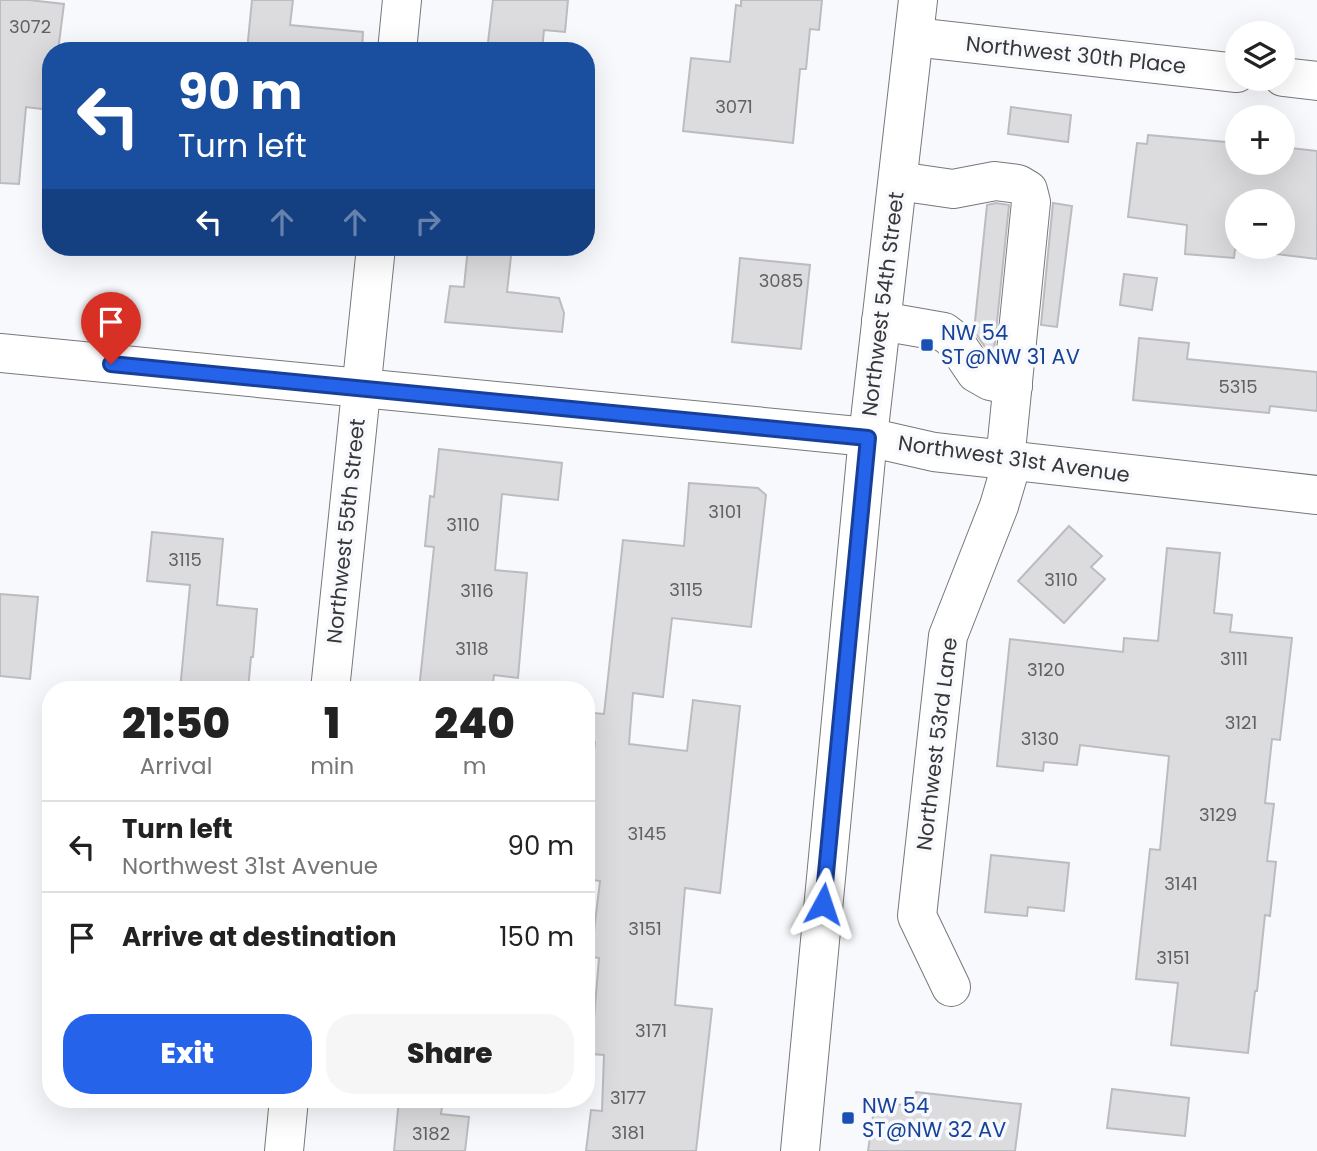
<!DOCTYPE html>
<html lang="en">
<head>
<meta charset="utf-8">
<style>
  body { margin:0; font-family:Poppins,sans-serif; background:#f6f6f6; color:#222; height:100vh; display:flex; flex-direction:column; font-size:26px; white-space:nowrap }
  * { box-sizing:border-box; margin:0 }
  p { font-size:23px; color:#767676 }
  .icon { flex:none; width:38px; height:38px; fill:none; stroke:currentColor; stroke-width:2; stroke-linecap:round; stroke-linejoin:round }
  .map { position:relative; flex:1; overflow:hidden }
  .drawer { position:absolute; left:42px; top:681px; width:553px; height:427px; display:flex; flex-direction:column; background:#fff; border-radius:28px; box-shadow:0 7px 28px #0002 }
  .drawer>* { flex:none }
  .guide { position:absolute; left:42px; top:42px; width:553px; height:214px; border-radius:28px; box-shadow:0 7px 28px #0002; background:#1a4fa0; color:#fff; overflow:hidden }
  .buttons { position:absolute; left:1225px; top:21px; display:grid; gap:14px }
  .buttons a { display:grid; place-items:center; width:70px; height:70px; border-radius:50%; background:#fff; box-shadow:0 7px 28px #0002; font-size:35px }
  .pin { position:absolute; display:grid; place-items:center; width:60px; height:60px; color:#fff; margin:-72px -30px; border-radius:50% 50% 50% 0; rotate:-45deg; box-shadow:0 0 7px #0007 }
  .pin .icon { rotate:45deg }
  .me { position:absolute; width:77px; margin:-38px; rotate:5deg; stroke-linejoin:round; filter:drop-shadow(0 0 5px #0008) }
  .turn { display:flex; align-items:center; gap:24px; height:147px; padding:0 21px; font-size:32px }
  .turn .icon { width:91px; height:91px; stroke-width:2.5 }
  .turn b { display:block; font-size:49px; line-height:60px }
  .lanes { display:flex; align-items:center; height:66px; padding:0 21px; background:#0003; justify-content:center; gap:35px; direction:ltr }
  .lanes .off { opacity:.35 }
  .eta { display:flex; justify-content:space-evenly; align-items:center; height:119px; text-align:center }
  .eta b { font-size:42px; font-weight:800; line-height:49px }
  .action { display:flex; gap:14px; margin-top:auto; padding:14px 21px }
  .action a { flex:1; height:80px; border-radius:28px; background:#2563eb; color:#fff; font-size:28px; font-weight:800; line-height:80px; text-align:center }
  .action a+a { background:#f6f6f6; color:#222 }
  ul { padding:0; list-style:none }
  li { display:flex; align-items:center; gap:21px; height:91px; padding:0 21px; border-top:2px solid #e0e0e0 }
  li div { flex:1 }
  li b { display:block; font-size:26px }
  li em { font-style:normal }
  .map>svg:first-child { display:block }
  .building { fill:#dcdcdf; stroke:#bbbcbf; stroke-width:2; fill-rule:evenodd }
  .lines { fill:none; stroke-linecap:round; stroke-linejoin:round }
  .minor-casing { stroke:#77787b; stroke-width:40 }
  .major-casing { stroke:#77787b; stroke-width:40 }
  .minor { stroke:#fff; stroke-width:38 }
  .major { stroke:#fff; stroke-width:38 }
  .route-casing { stroke:#184099; stroke-width:18 }
  .route { stroke:#2563eb; stroke-width:12 }
  .transit-dot { fill:#1a4fb4; stroke:#f8f9fc; stroke-width:2.5 }
  .labels { text-anchor:middle; stroke-width:7; stroke-linejoin:round; paint-order:stroke }
  .number-label { font-size:18px; fill:#616162 }
  .street-label { font-size:21px; fill:#383839; stroke:#f8f9fc }
  .transit-label { font-size:21px; fill:#164399; stroke:#f8f9fc; text-anchor:start }
</style>
</head>
<body>
<div class="map">
<svg width="1317" height="1151" viewBox="0 0 1317 1151">
  <rect width="100%" height="100%" fill="#f8f9fc"/>
  <g class="building">
    <polygon points="0,0 29,0 64,4 58,51 51,51 51,110 26,107 19,184 0,183"/>
    <polygon points="252,0 293,0 290,25 363,32 362,51 247,51"/>
    <polygon points="493,0 568,0 565,32 544,30 542,51 487,51"/>
    <polygon points="741,0 822,0 819,30 810,29 806,69 800,69 793,143 683,131 691,58 730,62 736,5 741,6"/>
    <polygon points="1011,107 1071,115 1068,142 1008,134"/>
    <path d="M1148,135L1237,143V163H1283V147L1317,151V259L1235,249L1234,258L1185,254L1187,225L1128,217L1137,143L1147,144ZM1237,201H1283V247H1237Z"/>
    <polygon points="996,203 1009,205 994,351 987,350 974,331 987,205"/>
    <polygon points="1053,203 1072,206 1057,327 1041,325"/>
    <polygon points="468,247 512,247 507,292 559,298 564,313 562,332 445,322 450,286 464,287"/>
    <polygon points="740,258 810,265 801,349 732,342"/>
    <polygon points="1124,274 1157,278 1152,310 1120,305"/>
    <polygon points="1139,338 1189,343 1187,359 1317,372 1317,411 1270,406 1269,413 1133,400"/>
    <polygon points="439,449 562,463 558,500 502,494 495,570 527,573 518,678 494,675 492,690 419,690 434,547 425,546 430,496 434,497"/>
    <polygon points="689,483 758,488 766,495 751,627 672,618 663,697 633,693 629,744 687,751 693,700 740,706 720,893 685,888 675,1005 712,1009 696,1151 586,1151 591,1110 602,1111 604,1055 591,1054 599,958 586,956 586,930 594,931 600,881 586,879 586,813 595,742 592,742 594,713 604,714 623,540 684,546"/>
    <polygon points="1069,526 1102,556 1091,567 1105,579 1064,623 1018,581"/>
    <polygon points="152,532 223,539 217,605 257,609 253,657 251,657 248,690 180,690 190,585 147,581"/>
    <polygon points="1167,548 1220,553 1214,613 1232,615 1230,632 1292,638 1280,740 1272,739 1265,803 1274,804 1267,861 1276,862 1270,916 1265,915 1257,991 1255,991 1248,1053 1171,1045 1178,983 1136,979 1150,849 1160,850 1169,756 1080,745 1077,765 1044,762 1043,771 997,766 1010,639 1123,652 1124,638 1158,641"/>
    <polygon points="0,594 38,597 30,679 0,676"/>
    <polygon points="991,855 1069,863 1064,911 1028,907 1027,916 985,912"/>
    <polygon points="1112,1089 1189,1098 1185,1136 1107,1128"/>
    <polygon points="916,1092 1021,1104 1015,1151 868,1151 875,1102 914,1106"/>
    <polygon points="399,1099 443,1099 441,1114 469,1117 465,1151 394,1151"/>
  </g>
  <g class="lines">
    <g class="minor-casing">
      <g id="minor">
        <polyline points="914,37 1237,73"/>
        <polyline points="397,51 402,0"/>
        <polyline points="1283,77 1317,81"/>
        <polyline points="898,181 953,189 995,181 1018,184 1028,190 1031,202 1005,461"/>
        <polyline points="881,321 944,332 953,339 976,373 990,381 1013,386"/>
        <polyline points="0,353 868,437 934,452 1317,495"/>
        <polyline points="330,690 376,247"/>
        <polyline points="951,987 917,916 948,636 999,506 1012,462"/>
        <polyline points="284,1151 289,1099"/>
      </g>
    </g>
    <g class="major-casing">
      <polyline id="major" points="800,1151 868,437 918,0"/>
    </g>
    <use href="#minor" class="minor"/>
    <use href="#major" class="major"/>
  </g>
  <g class="lines">
    <g class="route-casing">
      <polyline id="route" points="111,364 868,438 823,904"/>
    </g>
    <use href="#route" class="route"/>
  </g>
  <g class="transit-dot">
    <rect x="920" y="338" width="14" height="14" rx="3.5"/>
    <rect x="841" y="1111" width="14" height="14" rx="3.5"/>
  </g>
  <g class="labels">
    <g class="number-label">
      <text x="30" y="33">3072</text>
      <text x="734" y="113">3071</text>
      <text x="781" y="287">3085</text>
      <text x="1238" y="393">5315</text>
      <text x="725" y="518">3101</text>
      <text x="463" y="531">3110</text>
      <text x="185" y="566">3115</text>
      <text x="1061" y="586">3110</text>
      <text x="686" y="596">3115</text>
      <text x="477" y="597">3116</text>
      <text x="472" y="655">3118</text>
      <text x="1234" y="665">3111</text>
      <text x="1046" y="676">3120</text>
      <text x="1241" y="729">3121</text>
      <text x="1040" y="745">3130</text>
      <text x="1218" y="821">3129</text>
      <text x="647" y="840">3145</text>
      <text x="1181" y="890">3141</text>
      <text x="645" y="935">3151</text>
      <text x="1173" y="964">3151</text>
      <text x="651" y="1037">3171</text>
      <text x="628" y="1104">3177</text>
      <text x="628" y="1139">3181</text>
      <text x="431" y="1140">3182</text>
    </g>
    <g class="street-label">
      <text transform="translate(1076 55) rotate(6)" y="7">Northwest 30th Place</text>
      <text transform="translate(883 304) rotate(-83)" y="7">Northwest 54th Street</text>
      <text transform="translate(1014 459) rotate(8)" y="7">Northwest 31st Avenue</text>
      <text transform="translate(346 531) rotate(-84)" y="7">Northwest 55th Street</text>
      <text transform="translate(937 744) rotate(-83)" y="7">Northwest 53rd Lane</text>
    </g>
    <g class="transit-label">
      <text x="941" y="340">NW 54<tspan x="941" dy="24">ST@NW 31 AV</tspan></text>
      <text x="862" y="1113">NW 54<tspan x="862" dy="24">ST@NW 32 AV</tspan></text>
    </g>
  </g>
</svg>
<div class="buttons">
<a><svg class="icon" aria-label="layers" viewBox="0 0 24 24"><path d="M12 4l9 5-9 5-9-5zM3 14l9 5 9-5"/></svg></a>
<a>+</a>
<a>−</a>
</div>
<div class="pin" style="left:111px;top:364px;background:#d93025"><svg class="icon" aria-label="arrive" viewBox="0 0 24 24"><path d="M6 21V4h12l-3 4 3 4H6"/></svg></div>
<svg class="me" style="left:823px;top:904px" viewBox="-20 -20 40 40"><path d="M0-17L14 15 0 8-14 15z" fill="#2563eb" stroke="#fff" stroke-width="4"/></svg>
<div class="guide">
<div class="turn"><svg class="icon" aria-label="left" viewBox="0 0 24 24"><path d="M17 20v-9H6M10 6l-5 5 5 5"/></svg><div><b>90 m</b>Turn left</div></div>
<div class="lanes"><svg class="icon" aria-label="left" viewBox="0 0 24 24"><path d="M17 20v-9H6M10 6l-5 5 5 5"/></svg><svg class="icon off" aria-label="ahead" viewBox="0 0 24 24"><path d="M12 20V5M6 11l6-6 6 6"/></svg><svg class="icon off" aria-label="ahead" viewBox="0 0 24 24"><path d="M12 20V5M6 11l6-6 6 6"/></svg><svg class="icon off" aria-label="right" viewBox="0 0 24 24"><path d="M7 20v-9h11M14 6l5 5-5 5"/></svg></div>
</div>
<section class="drawer">
<div class="eta">
<div><b>21:50</b><p>Arrival</p></div>
<div><b>1</b><p>min</p></div>
<div><b>240</b><p>m</p></div>
</div>
<ul>
<li><svg class="icon" aria-label="left" viewBox="0 0 24 24"><path d="M17 20v-9H6M10 6l-5 5 5 5"/></svg><div><b>Turn left</b><p>Northwest 31st Avenue</p></div><em>90 m</em></li>
<li><svg class="icon" aria-label="arrive" viewBox="0 0 24 24"><path d="M6 21V4h12l-3 4 3 4H6"/></svg><div><b>Arrive at destination</b></div><em>150 m</em></li>
</ul>
<div class="action"><a>Exit</a><a>Share</a></div>
</section>
</div>
</body>
</html>
